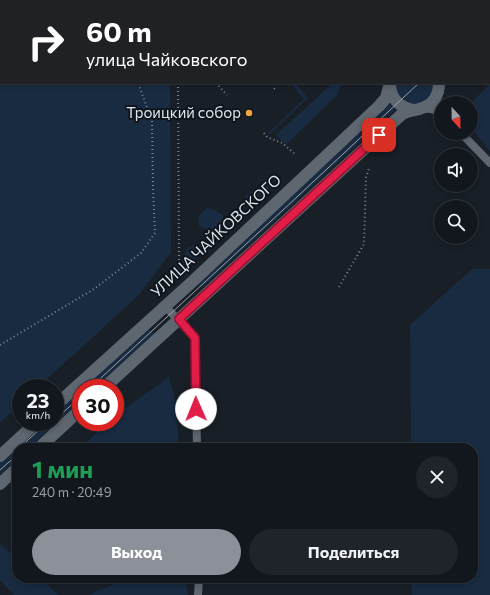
<!DOCTYPE html>
<html lang="ru">
<head>
<meta charset="utf-8">
<style>
  body { margin:0; font-family:Commissioner,sans-serif; background:#1f242a; color:#f1f3f6; height:100vh; display:flex; flex-direction:column; font-size:15px; white-space:nowrap }
  * { box-sizing:border-box; margin:0 }
  p { font-size:13px; color:#9c9fa4 }
  .icon { flex:none; width:22px; height:22px; fill:none; stroke:currentColor; stroke-width:2; stroke-linecap:round; stroke-linejoin:round }
  .map { position:relative; flex:1; overflow:hidden }
  .side { position:absolute; left:12px; top:443px; width:466px; height:140px; display:flex; flex-direction:column; background:#12171d; border-radius:16px; box-shadow:0 2px 6px #0003,0 0 0 1px #31363b }
  .side>* { flex:none }
  .guide { position:absolute; left:0px; top:0px; width:490px; height:84px; box-shadow:0 2px 6px #0003,0 0 0 1px #31363b; background:#202124; color:#fff; overflow:hidden }
  .needle { width:26px; rotate:158deg }
  .controls { position:absolute; left:434px; top:96px; display:grid; gap:8px }
  .controls a { display:grid; place-items:center; width:44px; height:44px; border-radius:50%; background:#12171d; box-shadow:0 2px 6px #0003,0 0 0 1px #31363b; font-size:20px }
  .speed { position:absolute; left:12px; top:379px; display:flex; gap:8px; font-size:20px; font-weight:700; text-align:center }
  .speed>* { display:grid; place-content:center; width:52px; height:52px; border-radius:50%; background:#12171d; box-shadow:0 2px 6px #0003,0 0 0 1px #31363b; line-height:1 }
  .speed small { font-size:10px; font-weight:400 }
  .speed .limit { border:6px solid #d22; background:#fff; color:#111 }
  .pin { position:absolute; display:grid; place-items:center; width:34px; height:34px; color:#fff; margin:-17px; border-radius:8px; box-shadow:0 2px 6px #0006 }
  .me { position:absolute; width:44px; margin:-22px; rotate:359deg; stroke-linejoin:round; filter:drop-shadow(0 0 3px #0008) }
  .turn { display:flex; align-items:center; gap:14px; height:84px; padding:0 20px; font-size:18px }
  .turn .icon { width:52px; height:52px; stroke-width:2.5 }
  .turn b { display:block; font-size:28px; line-height:34px }
  .round { display:grid; place-items:center; flex:none; width:42px; height:42px; border-radius:21px; background:#1f242a }
  .head { display:flex; align-items:center; justify-content:space-between; height:68px; padding:0 20px }
  h1 { font-size:24px; font-weight:700; line-height:30px; color:#1e9e55 }
  .action { display:flex; gap:8px; margin-top:auto; padding:8px 20px }
  .action a { flex:1; height:46px; border-radius:24px; background:#8c9099; color:#fff; font-size:16px; font-weight:700; line-height:46px; text-align:center }
  .action a+a { background:#1f242a; color:#f1f3f6 }
  .map>svg:first-child { display:block }
  .green { fill:#192b41 }
  .lines { fill:none; stroke-linecap:round; stroke-linejoin:round }
  .path { stroke:#81878d; stroke-width:2; stroke-dasharray:1 3; stroke-linecap:butt }
  .service { stroke:#5e666f; stroke-width:4 }
  .minor { stroke:#5e666f; stroke-width:8 }
  .secondary { stroke:#5e666f; stroke-width:12 }
  .tram { stroke:#9da3a9; stroke-width:1 }
  .route-casing { stroke:#92132f; stroke-width:10 }
  .route { stroke:#e11d48; stroke-width:7 }
  .poi-dot { fill:#efa73d; stroke:#0f151d; stroke-width:1.5 }
  .labels { text-anchor:middle; stroke-width:4; stroke-linejoin:round; paint-order:stroke }
  .poi-label { font-size:15px; fill:#e0e5eb; stroke:#0f151d; text-anchor:end }
  .street-label { font-size:15px; fill:#e0e5eb; stroke:#0f151d }
</style>
</head>
<body>
<div class="map">
<svg width="490" height="595" viewBox="0 0 490 595">
  <rect width="100%" height="100%" fill="#181f27"/>
  <g class="green">
    <polygon points="0,0 169,0 169,1 1,1 1,83 170,83 171,252 138,296 37,388 21,388 21,403 0,423"/>
    <polygon points="290,83 295,83 308,98 269,135 268,133 304,99"/>
    <polygon points="333,83 342,83 337,95 286,145 276,135"/>
    <polygon points="392,83 437,83 425,105 404,105"/>
    <polygon points="489,85 490,85 490,151 471,128 471,103"/>
    <polygon points="389,103 395,110 202,288 196,282"/>
    <polygon points="271,181 272,185 266,191 243,206 245,196"/>
    <path d="M207,207L222,214C224,221 224,227 221,234L210,238L207,230L199,226L198,217Z"/>
    <path d="M196,244L204,246L207,251C196,258 189,263 183,275L180,272L182,261L187,248Z"/>
    <polygon points="472,269 490,269 490,595 412,595 411,578 473,578 473,448 411,448 410,325"/>
    <polygon points="147,328 155,334 95,388 81,388 81,401 29,448 17,448 17,459 0,474 0,462 43,422 55,422 55,411"/>
    <polygon points="169,377 175,400 179,448 81,448 108,422 115,422 115,416 116,415"/>
    <polygon points="0,544 17,559 17,578 39,578 59,595 14,595 0,580"/>
    <polygon points="106,578 184,578 188,595 89,595 99,590 112,585"/>
  </g>
  <g class="lines">
    <g class="path">
      <polyline points="174,0 174,1"/>
      <polyline points="188,0 189,1"/>
      <polyline points="287,0 288,1"/>
      <polyline points="125,1 125,0"/>
      <polyline points="178,83 179,263"/>
      <polyline points="216,83 227,95"/>
      <polyline points="274,89 277,87"/>
      <polyline points="264,133 267,137 282,143 296,155"/>
      <polyline points="339,287 364,244 366,177 369,168"/>
      <polyline points="0,345 94,289 141,253 155,233 153,187 152,121 138,83"/>
    </g>
    <polyline class="service" points="201,1 202,0"/>
    <g class="minor">
      <polyline points="341,0 342,1"/>
      <path d="M423,109C430,108 435,109 441,114"/>
      <polyline points="461,133 490,163"/>
      <polyline points="165,306 195,338 197,448"/>
      <polyline points="198,595 199,578"/>
    </g>
    <g class="secondary">
      <polyline points="489,3 490,2"/>
      <polyline points="489,34 490,33"/>
      <path d="M390,85C391,99 400,108 414,110"/>
      <path d="M104,388L401,115C407,110 415,111 422,108C434,105 439,94 439,83"/>
      <polyline points="55,406 192,282 379,106 386,98 390,83"/>
      <polyline points="39,448 81,409"/>
      <polyline points="0,456 37,422"/>
      <polyline points="0,484 17,468"/>
    </g>
    <g class="tram">
      <polyline points="489,13 490,12"/>
      <polyline points="90,388 283,210 419,83"/>
      <polyline points="55,420 81,396"/>
      <polyline points="19,448 48,422"/>
      <polyline points="0,470 17,455"/>
    </g>
  </g>
  <g class="lines">
    <g class="route-casing">
      <polyline id="route" points="196,409 195,338 179,319 379,135"/>
    </g>
    <use href="#route" class="route"/>
  </g>
  <circle class="poi-dot" cx="249" cy="113" r="4"/>
  <g class="labels">
    <g class="poi-label">
      <text x="241" y="118">Троицкий собор</text>
    </g>
    <g class="street-label">
      <text transform="translate(216 236) rotate(-43)" y="5">УЛИЦА ЧАЙКОВСКОГО</text>
    </g>
  </g>
</svg>
<div class="controls">
<a><svg class="needle" viewBox="-14 -14 28 28"><path d="M0-13l5 13h-10z" fill="#e53935"/><path d="M0 13l5-13h-10z" fill="#9c9fa4"/></svg></a>
<a><svg class="icon" aria-label="sound" viewBox="0 0 24 24"><path d="M4 9h4l5-4v14l-5-4H4zM17 9q2 3 0 6"/></svg></a>
<a><svg class="icon" aria-label="search" viewBox="0 0 24 24"><circle cx="10" cy="10" r="6"/><path d="M15 15l6 6"/></svg></a>
</div>
<div class="speed"><div>23<small>km/h</small></div><div class="limit">30</div></div>
<div class="pin" style="left:379px;top:135px;background:#d93025"><svg class="icon" aria-label="arrive" viewBox="0 0 24 24"><path d="M6 21V4h12l-3 4 3 4H6"/></svg></div>
<svg class="me" style="left:196px;top:409px" viewBox="-20 -20 40 40"><circle r="19" fill="#fff"/><path d="M0-13L10 11 0 6-10 11z" fill="#e11d48"/></svg>
<div class="guide">
<div class="turn"><svg class="icon" aria-label="right" viewBox="0 0 24 24"><path d="M7 20v-9h11M14 6l5 5-5 5"/></svg><div><b>60 m</b>улица Чайковского</div></div>
</div>
<section class="side">
<div class="head"><div><h1>1 мин</h1><p>240 m · 20:49</p></div><a class="round"><svg class="icon" aria-label="close" viewBox="0 0 24 24"><path d="M6 6l12 12M18 6L6 18"/></svg></a></div>
<div class="action"><a>Выход</a><a>Поделиться</a></div>
</section>
</div>
</body>
</html>
